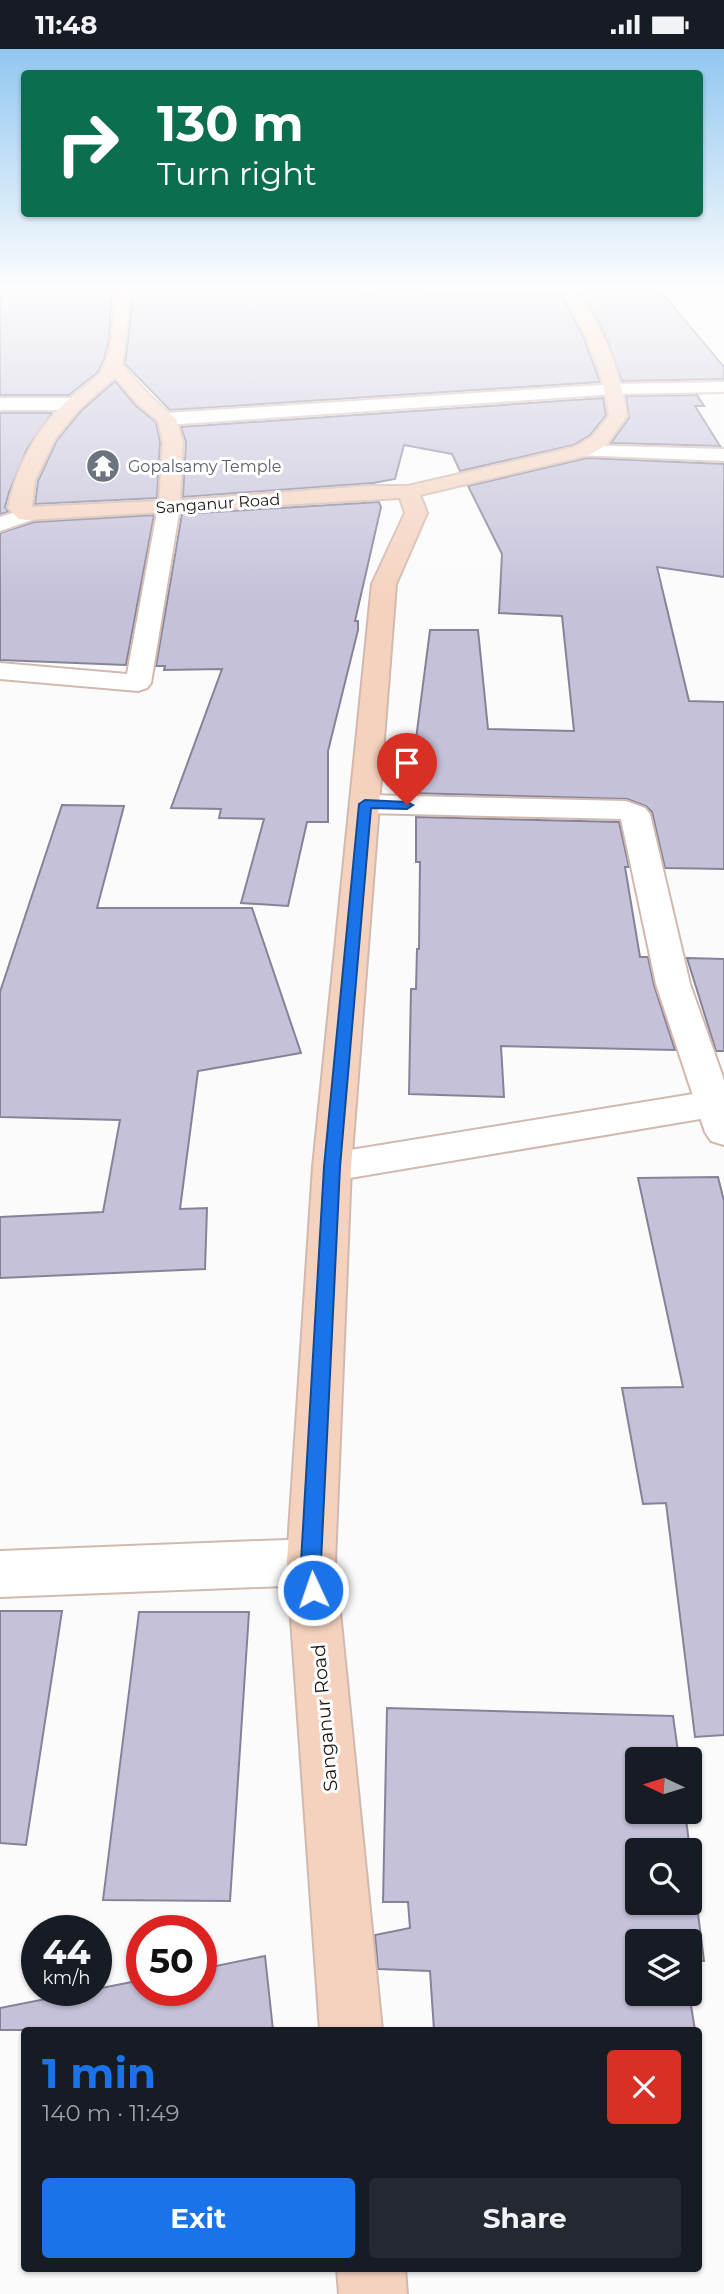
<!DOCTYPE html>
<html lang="en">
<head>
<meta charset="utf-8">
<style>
  body { margin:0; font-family:Montserrat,sans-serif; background:#242831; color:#f1f3f6; height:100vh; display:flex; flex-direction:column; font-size:26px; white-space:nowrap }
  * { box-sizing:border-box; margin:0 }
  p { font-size:23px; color:#9ea1a6 }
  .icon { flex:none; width:38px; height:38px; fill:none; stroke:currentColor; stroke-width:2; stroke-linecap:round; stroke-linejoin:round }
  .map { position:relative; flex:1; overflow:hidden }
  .side { position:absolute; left:21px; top:1978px; width:681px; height:245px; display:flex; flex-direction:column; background:#171b24; border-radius:7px; box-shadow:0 2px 5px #0004 }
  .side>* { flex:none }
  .hud { position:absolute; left:21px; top:21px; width:682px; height:147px; border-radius:7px; box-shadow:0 2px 5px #0004; background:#0b6e4f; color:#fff; overflow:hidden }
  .needle { width:46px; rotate:274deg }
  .fabs { position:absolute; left:625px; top:1698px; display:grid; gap:14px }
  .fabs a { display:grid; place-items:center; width:77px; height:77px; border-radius:7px; background:#171b24; box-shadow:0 2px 5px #0004; font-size:35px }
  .speed { position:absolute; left:21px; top:1866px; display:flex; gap:14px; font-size:35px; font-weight:700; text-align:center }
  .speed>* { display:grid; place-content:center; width:91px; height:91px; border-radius:50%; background:#171b24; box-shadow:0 2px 5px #0004; line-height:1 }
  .speed small { font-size:18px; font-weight:400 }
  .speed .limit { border:10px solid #d22; background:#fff; color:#111 }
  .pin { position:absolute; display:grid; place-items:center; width:60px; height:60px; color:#fff; margin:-72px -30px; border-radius:50% 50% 50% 0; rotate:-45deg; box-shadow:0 0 7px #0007 }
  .pin .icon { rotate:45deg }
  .me { position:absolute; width:77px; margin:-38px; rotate:357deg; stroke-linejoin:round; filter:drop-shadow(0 0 5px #0008) }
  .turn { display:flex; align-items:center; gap:24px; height:147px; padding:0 21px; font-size:32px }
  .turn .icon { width:91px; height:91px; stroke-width:2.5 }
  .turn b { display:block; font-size:49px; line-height:60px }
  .round { display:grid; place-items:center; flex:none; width:74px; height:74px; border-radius:7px; background:#242831 }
  .summary { display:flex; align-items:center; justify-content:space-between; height:119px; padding:0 21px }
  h1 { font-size:42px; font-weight:700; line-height:52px; color:#1a73e8 }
  .primary-button { display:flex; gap:14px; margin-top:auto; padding:14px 21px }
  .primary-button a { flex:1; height:80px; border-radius:7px; background:#1a73e8; color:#fff; font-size:28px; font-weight:700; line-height:80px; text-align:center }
  .primary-button a+a { background:#242831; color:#f1f3f6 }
  .status { display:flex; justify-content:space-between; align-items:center; height:49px; padding:0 35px; background:#171b24; direction:ltr }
  .status svg { height:19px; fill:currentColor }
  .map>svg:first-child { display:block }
  .building { fill:#c4c1d9; stroke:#868399; stroke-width:2; fill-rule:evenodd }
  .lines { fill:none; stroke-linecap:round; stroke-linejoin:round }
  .minor-casing { stroke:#d2b9af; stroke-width:4 }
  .tertiary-casing { stroke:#d2b9af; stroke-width:4 }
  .secondary-casing { stroke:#d2b9af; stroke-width:4 }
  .minor { fill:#fff; fill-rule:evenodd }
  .tertiary { fill:#fff; fill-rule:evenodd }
  .secondary { fill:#f5d2be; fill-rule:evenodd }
  .route { fill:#1a73e8; stroke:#114b97; stroke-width:2 }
  .labels { text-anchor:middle; stroke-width:6; stroke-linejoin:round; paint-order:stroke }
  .far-worship-label { font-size:16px; fill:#5b616d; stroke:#fff; text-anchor:start }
  .far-street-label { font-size:16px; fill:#221815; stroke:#fff }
  .street-label { font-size:19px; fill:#221815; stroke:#fff }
</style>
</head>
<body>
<div class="status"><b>11:48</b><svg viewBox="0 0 49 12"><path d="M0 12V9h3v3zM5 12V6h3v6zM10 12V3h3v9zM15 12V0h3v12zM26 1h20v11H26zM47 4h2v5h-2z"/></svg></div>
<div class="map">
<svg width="724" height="2245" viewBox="0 0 724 2245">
  <rect width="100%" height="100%" fill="#fbfbfb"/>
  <g class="building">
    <polygon points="0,240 112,240 109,291 104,310 98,323 69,346 0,346"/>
    <polygon points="134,240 560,243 583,287 600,333 170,361 125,315"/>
    <polygon points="587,240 659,240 724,318 724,330 622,332 604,284 582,243 587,243"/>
    <polygon points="115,332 136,357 156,373 160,393 157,449 35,455 38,432 57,391 81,362"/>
    <polygon points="697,346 704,357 695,357 720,397 611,394 629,369 626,347"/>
    <polygon points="603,349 606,366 590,386 574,396 460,422 452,405 404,396 395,430 373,434 183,448 186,393 181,378"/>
    <polygon points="0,364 52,364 27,400 9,443 5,458 8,463 0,465"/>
    <polygon points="587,409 724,415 724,528 657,518 689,652 724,653 724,820 665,819 652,763 646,757 627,750 409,744 430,581 478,581 488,680 574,682 562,567 499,564 502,505 468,437"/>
    <polygon points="379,453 381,458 355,572 358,572 358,581 328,702 328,773 307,773 288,857 241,854 264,770 219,769 221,760 171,759 222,620 164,621 165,617 156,617 182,465"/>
    <polygon points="154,466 126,616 0,611 0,484 34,473"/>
    <polygon points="62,756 124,757 97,859 252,859 301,1004 198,1022 180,1160 207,1159 205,1220 0,1229 0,1168 103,1163 120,1071 0,1068 0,943"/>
    <polygon points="416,768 619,773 629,818 625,818 640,908 648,908 654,936 675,1001 501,997 504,1048 409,1045 411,940 416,940 417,900 419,900 420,813 416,813"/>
    <polygon points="687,909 724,910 724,1002 716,1002"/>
    <polygon points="718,1128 724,1152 724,1686 695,1688 666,1454 643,1455 622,1339 683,1338 638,1129"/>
    <polygon points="0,1562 62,1562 26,1796 0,1794"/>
    <polygon points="139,1563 249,1563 230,1852 103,1851"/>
    <path d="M387,1659L673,1667L679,1710H637V1762H685L704,1912L690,1911V1892H637V1944H689L695,1981H434L430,1922L378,1920L375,1886L410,1879L408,1853H383ZM637,1801H690V1853H637Z"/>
    <polygon points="265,1907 273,1981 0,1981 0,1959 142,1931 142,1941 201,1941 201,1920"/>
  </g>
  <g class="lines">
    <g class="minor-casing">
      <g id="minor">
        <polygon points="724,333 724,343 616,345 167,376 158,370 167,364 616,335"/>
        <polygon points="0,349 74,349 83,355 74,361 0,361"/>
        <polygon points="582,396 724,400 724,412 575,406 572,402 575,398"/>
        <polygon points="169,452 176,454 180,458 151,634 147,639 138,642 0,630 0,614 127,625 158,458 162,454"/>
        <polygon points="27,459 35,460 38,465 35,470 0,482 0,468"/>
        <polygon points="365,746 626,752 645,759 650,765 690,935 724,1031 724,1096 711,1092 705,1083 656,935 621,770 365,764 355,761 351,755 355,749"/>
        <polygon points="311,1490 328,1497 335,1513 328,1529 311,1536 0,1548 0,1502"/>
      </g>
    </g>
    <g class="tertiary-casing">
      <polygon id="tertiary" points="724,1040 724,1066 332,1132 318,1128 313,1118 318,1108 332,1104"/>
    </g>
    <g class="secondary-casing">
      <g id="secondary">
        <path d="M115,240H131L122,316L150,347L176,370L183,393L180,451L368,437H408L575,398L592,388L609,367C603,319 585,281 561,240H577C602,281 620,319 627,367L606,396L589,406L420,446L427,464L396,535L351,1118L335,1513L382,1981H320L287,1513L313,1118L372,535L405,464L400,449L27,471L19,470L8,459C16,419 36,380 67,352C78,341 95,334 103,320C115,298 113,264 115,240ZM115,328L138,355L158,372L163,393L159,452L32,458L35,431L55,390L79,360Z"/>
        <polygon points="337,2219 405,2219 407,2245 339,2245"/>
      </g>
    </g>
    <use href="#minor" class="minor"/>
    <use href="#tertiary" class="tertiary"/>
    <use href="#secondary" class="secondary"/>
  </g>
  <linearGradient id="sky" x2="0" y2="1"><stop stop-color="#91c7f0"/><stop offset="0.43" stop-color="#fdfdfd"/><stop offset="1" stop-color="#fdfdfd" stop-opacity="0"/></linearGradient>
  <rect width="724" height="555" fill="url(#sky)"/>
  <polygon class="route" points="365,751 407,753 413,756 407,760 371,759 340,1118 321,1513 324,1541 321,1548 313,1550 306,1548 301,1513 324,1118 359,755"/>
  <defs>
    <g id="temple-disc" transform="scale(1.75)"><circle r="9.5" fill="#6b7280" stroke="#fff"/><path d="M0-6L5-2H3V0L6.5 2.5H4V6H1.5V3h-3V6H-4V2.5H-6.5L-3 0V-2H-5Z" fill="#fff"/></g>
  </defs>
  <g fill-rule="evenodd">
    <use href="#temple-disc" x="103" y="417"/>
  </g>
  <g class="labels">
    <g class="far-worship-label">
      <text x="128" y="423">Gopalsamy Temple</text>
    </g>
    <g class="far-street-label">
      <text transform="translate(218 454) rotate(-4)" y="6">Sanganur Road</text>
    </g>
    <g class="street-label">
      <text transform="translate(324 1669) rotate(-95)" y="7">Sanganur Road</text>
    </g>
  </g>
</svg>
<div class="fabs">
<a><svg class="needle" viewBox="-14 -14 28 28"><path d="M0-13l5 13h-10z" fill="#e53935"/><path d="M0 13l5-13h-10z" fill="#9ea1a6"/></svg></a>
<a><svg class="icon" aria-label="search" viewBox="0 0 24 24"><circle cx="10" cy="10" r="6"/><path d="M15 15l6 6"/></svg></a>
<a><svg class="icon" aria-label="layers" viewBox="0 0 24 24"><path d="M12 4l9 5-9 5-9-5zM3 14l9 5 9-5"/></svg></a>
</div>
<div class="speed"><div>44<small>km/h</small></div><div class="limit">50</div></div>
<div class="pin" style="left:407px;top:756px;background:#d93025"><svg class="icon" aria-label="arrive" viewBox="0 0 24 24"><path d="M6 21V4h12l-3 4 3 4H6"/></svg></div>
<svg class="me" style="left:313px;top:1541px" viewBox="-20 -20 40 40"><circle r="17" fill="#1a73e8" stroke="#fff" stroke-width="3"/><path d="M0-11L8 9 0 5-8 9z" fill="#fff"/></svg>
<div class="hud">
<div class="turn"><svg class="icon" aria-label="right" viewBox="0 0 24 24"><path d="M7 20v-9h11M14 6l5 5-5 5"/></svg><div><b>130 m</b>Turn right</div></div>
</div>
<section class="side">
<div class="summary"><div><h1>1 min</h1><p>140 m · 11:49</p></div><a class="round" style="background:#d93025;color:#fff"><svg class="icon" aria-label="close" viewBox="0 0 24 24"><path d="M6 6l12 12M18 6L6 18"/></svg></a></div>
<div class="primary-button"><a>Exit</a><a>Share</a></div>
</section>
</div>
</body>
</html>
